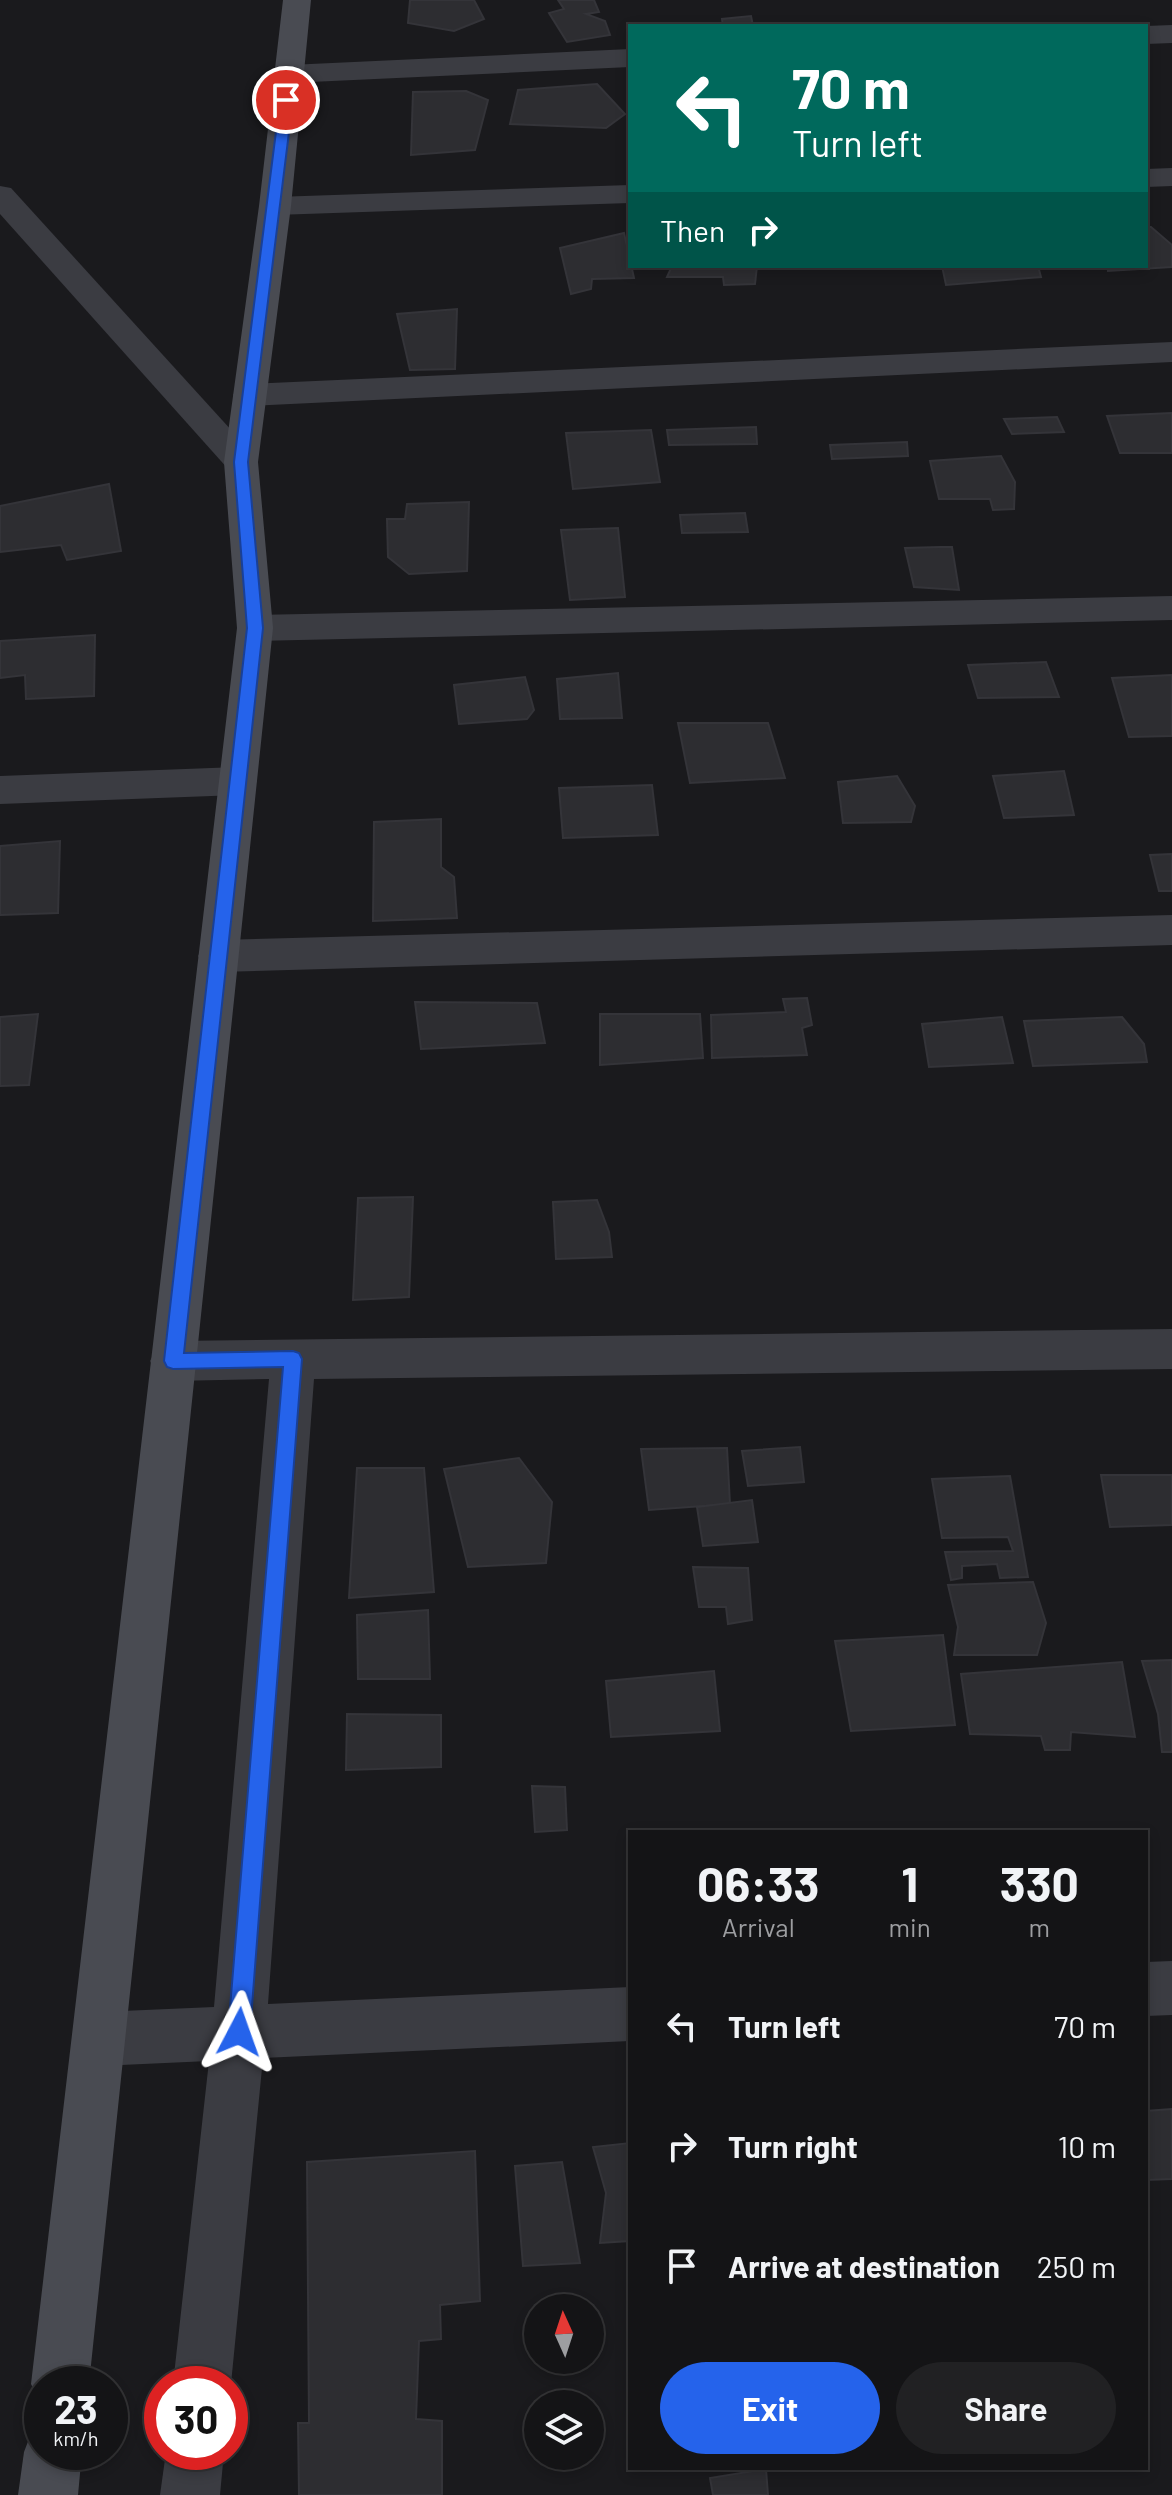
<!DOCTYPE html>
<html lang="en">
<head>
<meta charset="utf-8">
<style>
  body { margin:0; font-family:Barlow,sans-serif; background:#212123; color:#f1f3f6; height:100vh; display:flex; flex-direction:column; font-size:30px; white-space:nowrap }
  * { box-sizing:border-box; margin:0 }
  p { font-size:26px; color:#9d9ea1 }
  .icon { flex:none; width:44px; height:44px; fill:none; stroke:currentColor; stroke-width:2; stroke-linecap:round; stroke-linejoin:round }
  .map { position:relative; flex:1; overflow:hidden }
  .sheet { position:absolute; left:628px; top:1830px; width:520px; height:640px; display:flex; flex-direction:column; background:#141416; border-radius:0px; box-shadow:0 4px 12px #0003,0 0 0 2px #333335 }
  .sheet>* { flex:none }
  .banner { position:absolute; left:628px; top:24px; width:520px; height:244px; border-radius:0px; box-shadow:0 4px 12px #0003,0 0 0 2px #333335; background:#00695c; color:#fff; overflow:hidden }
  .needle { width:52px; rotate:357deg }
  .buttons { position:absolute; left:524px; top:2294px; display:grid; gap:16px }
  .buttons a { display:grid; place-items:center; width:80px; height:80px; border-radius:50%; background:#141416; box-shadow:0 4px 12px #0003,0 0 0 2px #333335; font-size:40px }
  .speed { position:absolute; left:24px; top:2366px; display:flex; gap:16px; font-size:40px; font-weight:700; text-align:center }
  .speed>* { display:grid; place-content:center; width:104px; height:104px; border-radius:50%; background:#141416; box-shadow:0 4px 12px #0003,0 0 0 2px #333335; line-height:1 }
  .speed small { font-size:20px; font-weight:400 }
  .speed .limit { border:12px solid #d22; background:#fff; color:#111 }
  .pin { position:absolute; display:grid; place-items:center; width:68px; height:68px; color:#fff; margin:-34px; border:4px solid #fff; border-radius:50%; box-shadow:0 2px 8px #0007 }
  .me { position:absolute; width:88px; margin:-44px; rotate:4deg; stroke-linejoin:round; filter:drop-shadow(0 0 6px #0008) }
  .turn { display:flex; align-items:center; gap:28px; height:168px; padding:0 32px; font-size:36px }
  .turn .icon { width:104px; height:104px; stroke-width:2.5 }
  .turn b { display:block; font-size:56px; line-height:68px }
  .then { display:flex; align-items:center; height:76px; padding:0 32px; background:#0003; gap:16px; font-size:30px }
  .eta { display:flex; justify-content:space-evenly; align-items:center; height:136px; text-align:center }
  .eta b { font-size:48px; font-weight:700; line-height:56px }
  .primary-button { display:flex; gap:16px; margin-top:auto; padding:16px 32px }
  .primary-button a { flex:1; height:92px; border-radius:48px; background:#2563eb; color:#fff; font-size:32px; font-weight:700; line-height:92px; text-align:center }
  .primary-button a+a { background:#212123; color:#f1f3f6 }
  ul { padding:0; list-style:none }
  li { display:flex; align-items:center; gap:24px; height:120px; padding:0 32px }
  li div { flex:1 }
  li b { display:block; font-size:30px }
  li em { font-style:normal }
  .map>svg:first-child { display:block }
  .building { fill:#2d2d31; stroke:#343439; stroke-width:2 }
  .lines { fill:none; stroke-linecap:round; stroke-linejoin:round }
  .street { fill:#3b3c42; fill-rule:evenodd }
  .secondary { fill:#494b52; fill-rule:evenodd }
  .route { fill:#2563eb; stroke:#184099; stroke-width:2 }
</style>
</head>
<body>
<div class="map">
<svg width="1172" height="2495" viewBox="0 0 1172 2495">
  <rect width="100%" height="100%" fill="#1a1a1d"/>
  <g class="building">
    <polygon points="410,0 474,0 484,19 454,31 408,23"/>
    <polygon points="558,0 594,0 599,12 586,14 605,21 610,35 567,42 549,13 564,9"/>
    <polygon points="751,16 753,26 723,26 722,19"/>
    <polygon points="597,84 625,114 606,128 510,124 518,90"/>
    <polygon points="466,91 488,100 475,150 411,155 413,92"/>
    <polygon points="1146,227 1151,227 1172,245 1172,267 1108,271 1108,266 1146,266"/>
    <polygon points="624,233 634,278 592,279 591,289 571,294 560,248"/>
    <polygon points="672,266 757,266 755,284 724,285 723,277 667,277"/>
    <polygon points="942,266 1038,266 1041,277 946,285"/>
    <polygon points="457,309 455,369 410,370 397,314"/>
    <polygon points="1172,413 1172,453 1120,453 1107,416"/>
    <polygon points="1057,417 1064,432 1012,434 1004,419"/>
    <polygon points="756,427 757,444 669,445 667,430"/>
    <polygon points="651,430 660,482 573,489 566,433"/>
    <polygon points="907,442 908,456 832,459 830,445"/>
    <polygon points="1001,456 1015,482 1014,509 993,510 990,499 939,499 930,461"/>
    <polygon points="109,484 121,551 67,560 61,545 0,552 0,506"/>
    <polygon points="469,502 467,571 409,574 388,557 387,519 405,519 407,504"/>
    <polygon points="745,513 748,532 682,533 680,515"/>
    <polygon points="618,528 625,597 570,600 561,530"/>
    <polygon points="940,547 952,547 959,590 914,587 905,548"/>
    <polygon points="95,635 94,696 26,699 25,675 0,678 0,641"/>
    <polygon points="1046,662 1059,697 978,698 968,665"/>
    <polygon points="618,673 622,718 560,719 557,679"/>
    <polygon points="1172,675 1172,736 1129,737 1112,678"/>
    <polygon points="525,677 534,710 527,719 459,724 454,685"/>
    <polygon points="678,723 768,723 785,778 690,783"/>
    <polygon points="1064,771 1074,815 1004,818 993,776"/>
    <polygon points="897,776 915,806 911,822 843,823 838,782"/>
    <polygon points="652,785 658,835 563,838 559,788"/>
    <polygon points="441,819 441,867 454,877 457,918 373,921 374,822"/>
    <polygon points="60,841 58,913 0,915 0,846"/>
    <polygon points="1172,854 1172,891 1159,891 1150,855"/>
    <polygon points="807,998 812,1025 802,1028 807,1055 712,1058 711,1015 786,1012 783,999"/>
    <polygon points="415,1002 537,1003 545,1043 421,1049"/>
    <polygon points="38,1014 29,1085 0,1086 0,1017"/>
    <polygon points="600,1014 700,1014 703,1058 600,1065"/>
    <polygon points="1002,1017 1013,1063 929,1067 922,1024"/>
    <polygon points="1122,1017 1144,1044 1147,1062 1033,1066 1024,1021"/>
    <polygon points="413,1197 409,1297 353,1300 358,1198"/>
    <polygon points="597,1200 609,1232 612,1257 556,1259 553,1202"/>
    <polygon points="800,1447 804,1482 748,1486 742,1451"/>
    <polygon points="727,1448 730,1504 649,1510 641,1449"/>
    <polygon points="519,1458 552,1502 546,1563 468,1567 444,1469"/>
    <polygon points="357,1468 424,1468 434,1592 349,1598"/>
    <polygon points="1101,1475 1172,1475 1172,1525 1110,1527"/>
    <polygon points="1010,1476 1028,1577 1000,1578 997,1564 962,1566 962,1578 951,1580 945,1552 1013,1551 1008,1537 942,1538 932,1479"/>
    <polygon points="752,1500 758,1542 703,1546 697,1507"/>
    <polygon points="693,1567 748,1568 752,1620 728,1624 726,1607 699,1607"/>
    <polygon points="1033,1582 1046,1623 1037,1655 954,1655 958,1627 948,1585"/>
    <polygon points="428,1610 430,1679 358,1679 357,1615"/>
    <polygon points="943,1635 955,1725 851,1731 835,1641"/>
    <polygon points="1172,1660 1172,1752 1162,1752 1158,1714 1142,1661"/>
    <polygon points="1122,1662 1135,1737 1071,1732 1070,1750 1045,1750 1041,1736 970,1734 961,1674"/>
    <polygon points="714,1671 720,1731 611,1737 606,1681"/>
    <polygon points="347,1714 441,1715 441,1767 346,1770"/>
    <polygon points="532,1786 565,1787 567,1830 535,1832"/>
    <polygon points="1172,2109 1172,2179 1146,2180 1146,2111"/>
    <polygon points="630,2143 630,2241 600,2243 606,2193 593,2147"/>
    <polygon points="475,2151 480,2301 440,2305 441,2339 419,2341 416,2419 442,2421 442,2495 299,2495 298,2423 309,2423 307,2162"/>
    <polygon points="562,2162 580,2263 523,2266 515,2166"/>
    <polygon points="766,2469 768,2495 713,2495 710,2478"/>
  </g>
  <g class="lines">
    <g class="street">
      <polygon points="1172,25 1172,43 1146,44 1146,26"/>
      <polygon points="630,49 630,67 289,83 279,80 274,74 279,68 289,65"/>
      <polygon points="1172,168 1172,186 1146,187 1146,169"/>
      <polygon points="630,185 630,203 275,215 264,213 259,206 264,199 275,197"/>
      <polygon points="0,186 11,188 253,454 258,462 253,470 241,473 229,470 0,214"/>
      <polygon points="1172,342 1172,362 250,406 238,403 233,395 238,387 250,384"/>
      <polygon points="1172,596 1172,620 255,641 242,637 237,628 242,619 255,615"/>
      <polygon points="238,767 252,771 257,781 252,791 238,795 0,804 0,776"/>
      <polygon points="1172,915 1172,945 218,972 204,967 198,956 204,945 218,940"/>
      <polygon points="1172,1329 1172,1369 314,1379 268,2004 630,1987 630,2041 263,2058 231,2384 230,2386 230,2384 173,2384 209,2061 99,2066 80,2058 72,2039 80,2020 99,2012 214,2007 269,1379 173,1381 157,1375 150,1361 157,1347 173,1341"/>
      <polygon points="1172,1961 1172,2015 1146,2016 1146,1962"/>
      <polygon points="166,2452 224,2452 220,2495 160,2495"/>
    </g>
    <g class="secondary">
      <polygon points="283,0 311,0 291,206 258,462 273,628 89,2384 42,2384 42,2406 31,2384 237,628 224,462 259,206"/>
      <polygon points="42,2427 42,2452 82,2452 78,2495 18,2495 24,2452 32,2431"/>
    </g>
  </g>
  <polygon class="route" points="286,96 293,100 248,462 263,628 184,1353 293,1351 299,1353 302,1359 250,2032 247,2040 239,2043 231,2040 228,2032 283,1367 173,1369 167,1367 164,1361 247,628 234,462 280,100"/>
</svg>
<div class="buttons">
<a><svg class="needle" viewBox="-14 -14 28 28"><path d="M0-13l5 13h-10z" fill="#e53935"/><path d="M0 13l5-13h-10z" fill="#9d9ea1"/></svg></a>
<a><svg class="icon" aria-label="layers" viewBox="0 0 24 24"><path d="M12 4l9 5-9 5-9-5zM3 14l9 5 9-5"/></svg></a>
</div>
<div class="speed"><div>23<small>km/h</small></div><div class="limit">30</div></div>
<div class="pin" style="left:286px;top:100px;background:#d93025"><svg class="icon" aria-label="arrive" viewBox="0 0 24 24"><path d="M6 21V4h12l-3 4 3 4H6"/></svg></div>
<svg class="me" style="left:239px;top:2032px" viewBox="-20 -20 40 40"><path d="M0-17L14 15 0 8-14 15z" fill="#2563eb" stroke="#fff" stroke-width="4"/></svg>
<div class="banner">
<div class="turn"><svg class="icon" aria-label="left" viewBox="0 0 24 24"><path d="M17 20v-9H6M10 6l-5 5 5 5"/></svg><div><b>70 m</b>Turn left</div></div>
<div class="then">Then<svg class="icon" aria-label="right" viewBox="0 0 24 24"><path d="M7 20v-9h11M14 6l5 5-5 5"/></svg></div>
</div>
<section class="sheet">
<div class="eta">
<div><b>06:33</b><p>Arrival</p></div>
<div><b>1</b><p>min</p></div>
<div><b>330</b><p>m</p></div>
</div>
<ul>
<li><svg class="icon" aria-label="left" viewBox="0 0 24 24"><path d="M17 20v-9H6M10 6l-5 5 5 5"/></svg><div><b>Turn left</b></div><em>70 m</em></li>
<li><svg class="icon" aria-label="right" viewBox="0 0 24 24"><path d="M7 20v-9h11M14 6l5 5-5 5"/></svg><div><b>Turn right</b></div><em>10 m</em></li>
<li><svg class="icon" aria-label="arrive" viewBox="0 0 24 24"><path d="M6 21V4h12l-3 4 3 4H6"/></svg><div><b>Arrive at destination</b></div><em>250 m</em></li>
</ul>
<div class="primary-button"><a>Exit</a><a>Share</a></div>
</section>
</div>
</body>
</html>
